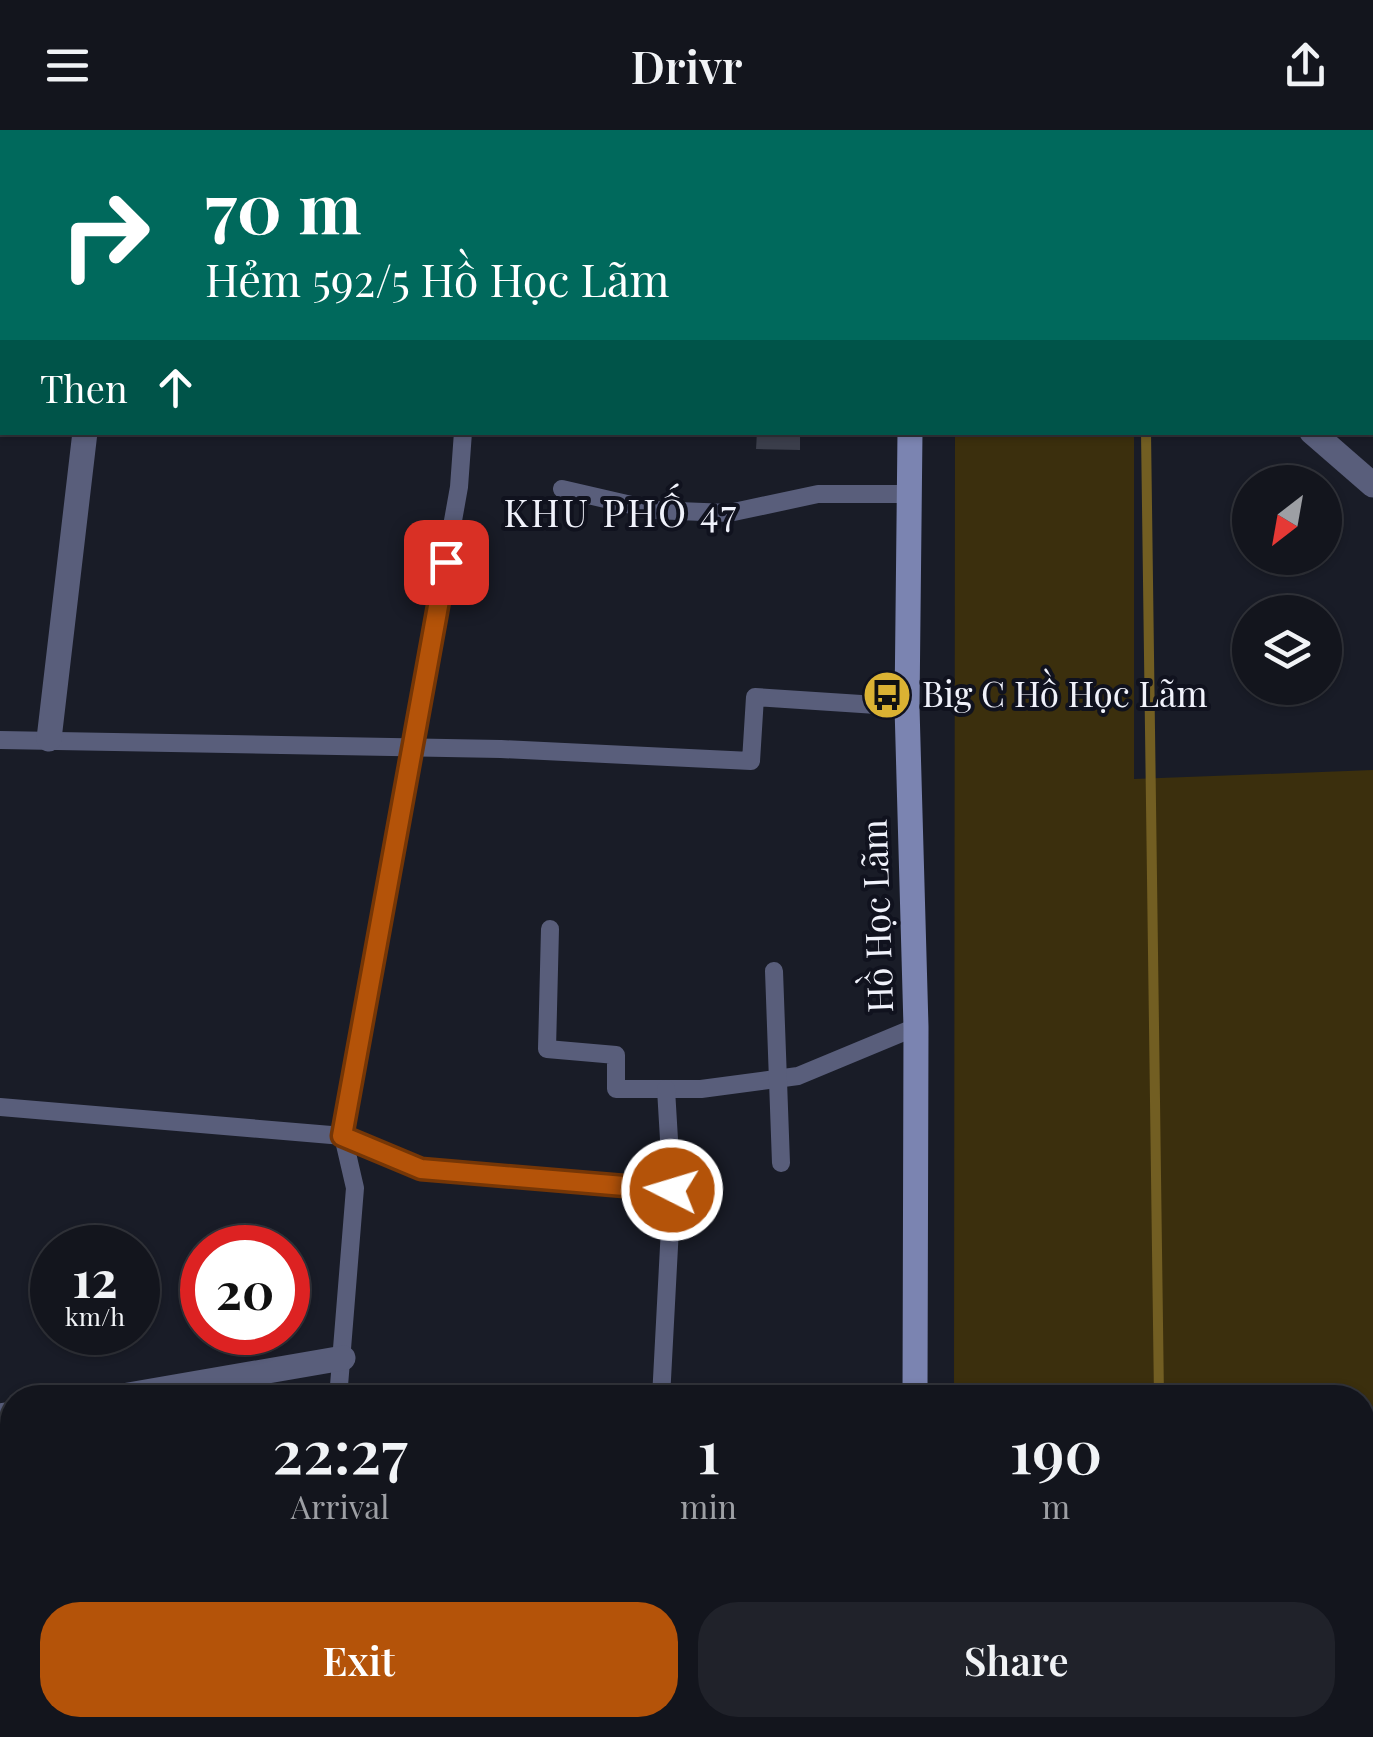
<!DOCTYPE html>
<html lang="en">
<head>
<meta charset="utf-8">
<style>
  body { margin:0; font-family:"Playfair Display",serif; background:#20222a; color:#f1f3f6; height:100vh; display:flex; flex-direction:column; font-size:38px; white-space:nowrap }
  * { box-sizing:border-box; margin:0 }
  p { font-size:32px; color:#9d9fa4 }
  .icon { flex:none; width:55px; height:55px; fill:none; stroke:currentColor; stroke-width:2; stroke-linecap:round; stroke-linejoin:round }
  .map { position:relative; flex:1; overflow:hidden }
  .side { position:absolute; left:0px; top:1255px; width:1375px; height:352px; display:flex; flex-direction:column; background:#13151d; border-radius:40px 40px 0 0; box-shadow:0 2px 8px #0004,0 0 0 2px #32343b }
  .side>* { flex:none }
  .banner { position:absolute; left:0px; top:0px; width:1375px; height:305px; box-shadow:0 2px 8px #0004,0 0 0 2px #32343b; background:#00695c; color:#fff; overflow:hidden }
  .needle { width:65px; rotate:211deg }
  .fabs { position:absolute; left:1232px; top:335px; display:grid; gap:20px }
  .fabs a { display:grid; place-items:center; width:110px; height:110px; border-radius:50%; background:#13151d; box-shadow:0 2px 8px #0004,0 0 0 2px #32343b; font-size:50px }
  .speed { position:absolute; left:30px; top:1095px; display:flex; gap:20px; font-size:50px; font-weight:700; text-align:center }
  .speed>* { display:grid; place-content:center; width:130px; height:130px; border-radius:50%; background:#13151d; box-shadow:0 2px 8px #0004,0 0 0 2px #32343b; line-height:1 }
  .speed small { font-size:25px; font-weight:400 }
  .speed .limit { border:15px solid #d22; background:#fff; color:#111 }
  .pin { position:absolute; display:grid; place-items:center; width:85px; height:85px; color:#fff; margin:-42px; border-radius:20px; box-shadow:0 5px 15px #0006 }
  .me { position:absolute; width:110px; margin:-55px; rotate:275deg; stroke-linejoin:round; filter:drop-shadow(0 0 8px #0008) }
  .turn { display:flex; align-items:center; gap:35px; height:210px; padding:0 40px; font-size:45px }
  .turn .icon { width:130px; height:130px; stroke-width:2.5 }
  .turn b { display:block; font-size:70px; line-height:85px }
  .then { display:flex; align-items:center; height:95px; padding:0 40px; background:#0003; gap:20px; font-size:38px }
  .eta { display:flex; justify-content:space-evenly; align-items:center; height:170px; text-align:center }
  .eta b { font-size:60px; font-weight:600; line-height:70px }
  .action { display:flex; gap:20px; margin-top:auto; padding:20px 40px }
  .action a { flex:1; height:115px; border-radius:40px; background:#b45309; color:#fff; font-size:40px; font-weight:600; line-height:115px; text-align:center }
  .action a+a { background:#20222a; color:#f1f3f6 }
  header { display:flex; justify-content:space-between; align-items:center; height:130px; padding:0 40px; background:#13151d; font-size:45px; font-weight:600 }
  .map>svg:first-child { display:block }
  .green { fill:#3b2f0d }
  .lines { fill:none; stroke-linecap:round; stroke-linejoin:round }
  .stream { stroke:#725e22; stroke-width:10 }
  .building { fill:#3b3e4b }
  .lane { stroke:#595e7b; stroke-width:18 }
  .street { stroke:#595e7b; stroke-width:25 }
  .secondary { stroke:#7b84b1; stroke-width:25 }
  .route-casing { stroke:#753606; stroke-width:25 }
  .route { stroke:#b45309; stroke-width:18 }
  .labels { text-anchor:middle; stroke-width:8; stroke-linejoin:round; paint-order:stroke }
  .poi-label { font-size:35px; fill:#f0f2fb; stroke:#10121e; text-anchor:start }
  .street-label { font-size:35px; fill:#f0f2fb; stroke:#10121e }
  .neighbourhood-label { font-size:38px; letter-spacing:2.5px; fill:#f0f2fb; stroke:#10121e }
</style>
</head>
<body>
<header><svg class="icon" aria-label="menu" viewBox="0 0 24 24"><path d="M4 6h16M4 12h16M4 18h16"/></svg>Drivr<svg class="icon" aria-label="share" viewBox="0 0 24 24"><path d="M12 15V3M7 8l5-5 5 5M5 13v7h14v-7"/></svg></header>
<div class="map">
<svg width="1373" height="1607" viewBox="0 0 1373 1607">
  <rect width="100%" height="100%" fill="#191c27"/>
  <polygon class="green" points="955,303 1134,303 1134,649 1373,640 1373,1607 953,1607 953,1595 1362,1595 1362,1268 954,1267"/>
  <g class="lines">
    <g class="stream">
      <polyline points="1144,0 1144,2"/>
      <polyline points="1146,302 1159,1268"/>
      <polyline points="1362,1397 1373,1386"/>
      <polyline points="1162,1595 1163,1607"/>
      <polyline points="1176,1607 1187,1595"/>
    </g>
  </g>
  <polygon class="building" points="757,302 800,302 800,320 756,319"/>
  <g class="lines">
    <g class="lane">
      <polyline points="123,2 123,0"/>
      <polyline points="508,2 508,0"/>
      <polyline points="1200,2 1202,0"/>
      <polyline points="1285,2 1287,0"/>
      <polyline points="0,124 2,125"/>
      <polyline points="562,359 653,380 729,383 818,364 910,364"/>
      <polyline points="0,610 501,619 751,631 755,567 907,577"/>
      <polyline points="550,799 547,919 616,925 616,959 701,959 798,946 916,897"/>
      <polyline points="774,841 781,1033"/>
      <polyline points="0,977 343,1006 421,1039 672,1060 666,959"/>
      <polyline points="338,1268 355,1058 343,1006 459,357 463,302"/>
      <polyline points="661,1268 672,1060"/>
      <polyline points="0,1439 12,1437"/>
      <polyline points="315,1607 315,1595"/>
    </g>
    <g class="street">
      <polyline points="1312,302 1373,355"/>
      <polyline points="49,609 85,302"/>
      <polyline points="111,1268 343,1228"/>
      <polyline points="0,1286 12,1284"/>
    </g>
    <g class="secondary">
      <polyline points="905,0 905,2"/>
      <polyline points="910,302 907,577 916,897 915,1268"/>
      <polyline points="914,1607 914,1595"/>
    </g>
  </g>
  <g class="lines">
    <g class="route-casing">
      <polyline id="route" points="446,432 342,1006 421,1039 672,1060"/>
    </g>
    <use href="#route" class="route"/>
  </g>
  <defs>
    <g id="bus-disc" transform="scale(2.5)"><circle r="9.5" fill="#dbb233" stroke="#10121e"/><path d="M-5-6H5V4H4V6H2V4H-2V6H-4V4H-5ZM-3.5-4V0h7V-4ZM-3.5 1.2v1.5H-2V1.2ZM2 1.2v1.5H3.5V1.2Z" fill="#111"/></g>
  </defs>
  <g fill-rule="evenodd">
    <use href="#bus-disc" x="887" y="565"/>
  </g>
  <g class="labels">
    <g class="poi-label">
      <text x="922" y="577">Big C Hồ Học Lãm</text>
    </g>
    <g class="street-label">
      <text transform="translate(878 786) rotate(-92)" y="12">Hồ Học Lãm</text>
    </g>
    <g class="neighbourhood-label">
      <text x="621" y="397">KHU PHỐ 47</text>
    </g>
  </g>
</svg>
<div class="fabs">
<a><svg class="needle" viewBox="-14 -14 28 28"><path d="M0-13l5 13h-10z" fill="#e53935"/><path d="M0 13l5-13h-10z" fill="#9d9fa4"/></svg></a>
<a><svg class="icon" aria-label="layers" viewBox="0 0 24 24"><path d="M12 4l9 5-9 5-9-5zM3 14l9 5 9-5"/></svg></a>
</div>
<div class="speed"><div>12<small>km/h</small></div><div class="limit">20</div></div>
<div class="pin" style="left:446px;top:432px;background:#d93025"><svg class="icon" aria-label="arrive" viewBox="0 0 24 24"><path d="M6 21V4h12l-3 4 3 4H6"/></svg></div>
<svg class="me" style="left:672px;top:1060px" viewBox="-20 -20 40 40"><circle r="17" fill="#b45309" stroke="#fff" stroke-width="3"/><path d="M0-11L8 9 0 5-8 9z" fill="#fff"/></svg>
<div class="banner">
<div class="turn"><svg class="icon" aria-label="right" viewBox="0 0 24 24"><path d="M7 20v-9h11M14 6l5 5-5 5"/></svg><div><b>70 m</b>Hẻm 592/5 Hồ Học Lãm</div></div>
<div class="then">Then<svg class="icon" aria-label="ahead" viewBox="0 0 24 24"><path d="M12 20V5M6 11l6-6 6 6"/></svg></div>
</div>
<section class="side">
<div class="eta">
<div><b>22:27</b><p>Arrival</p></div>
<div><b>1</b><p>min</p></div>
<div><b>190</b><p>m</p></div>
</div>
<div class="action"><a>Exit</a><a>Share</a></div>
</section>
</div>
</body>
</html>
